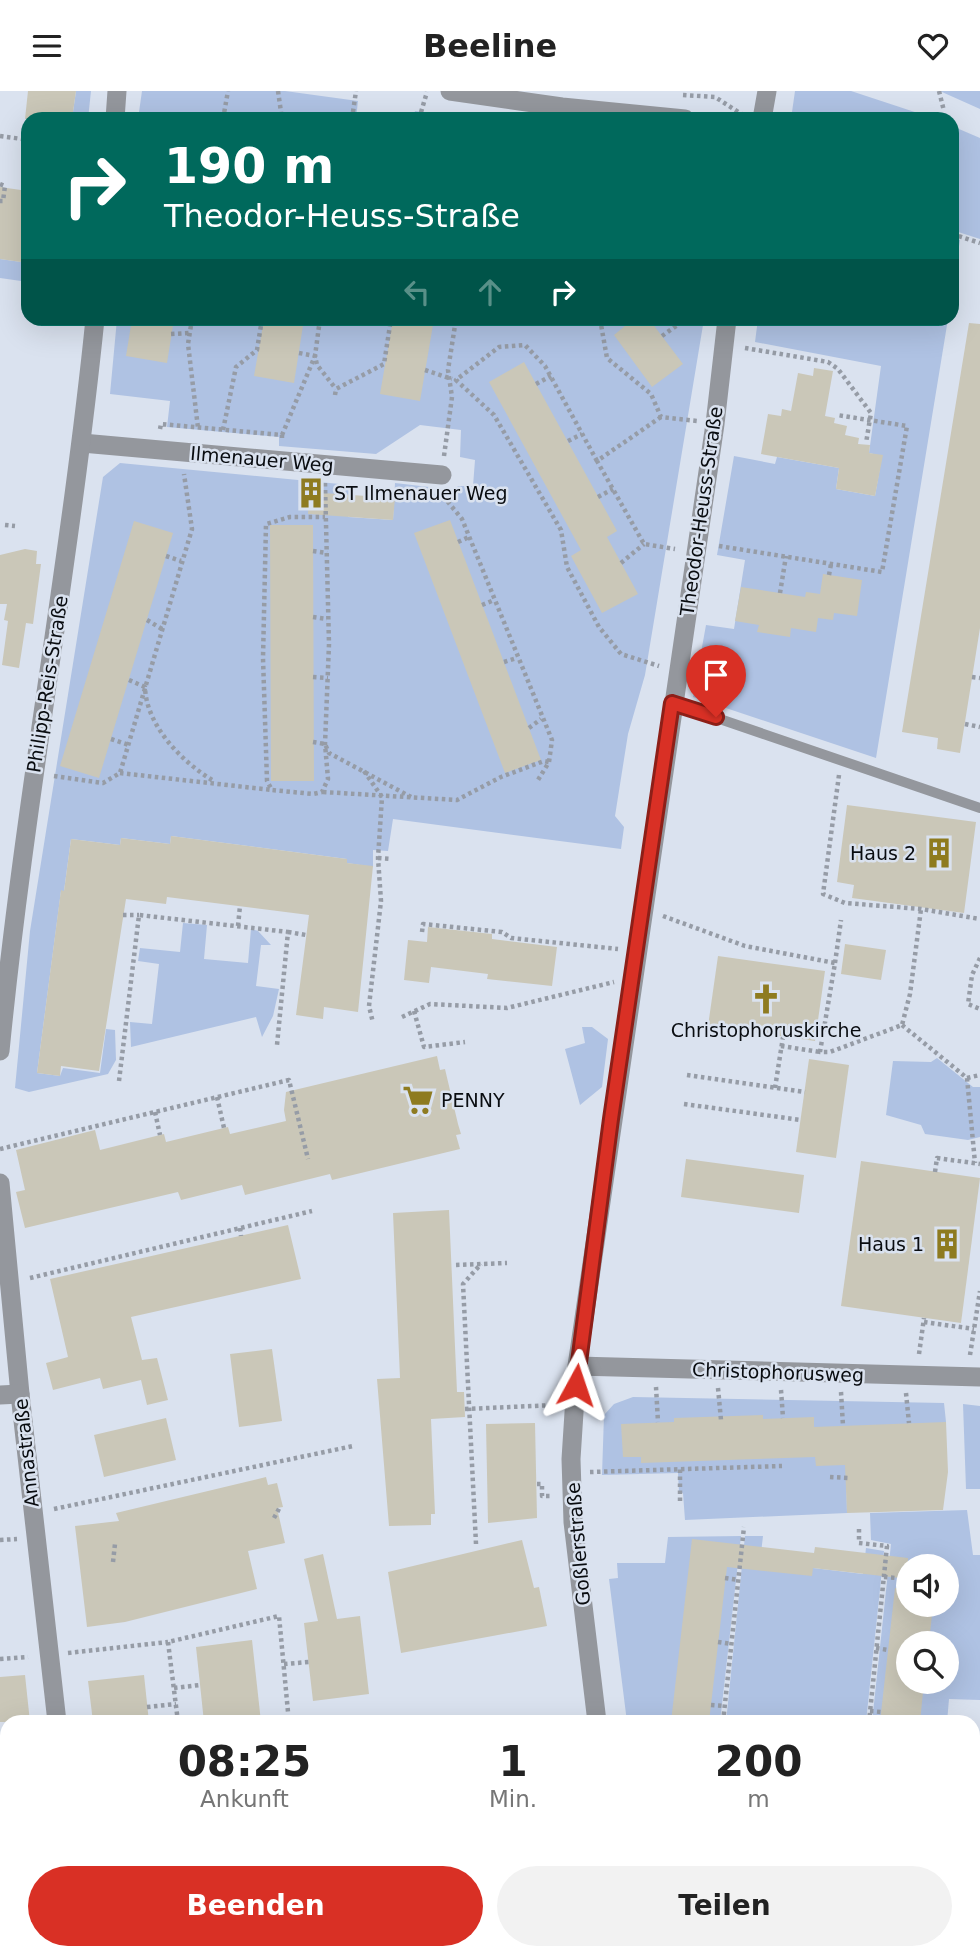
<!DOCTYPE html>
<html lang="de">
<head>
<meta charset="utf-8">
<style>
  body { margin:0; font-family:"DejaVu Sans",sans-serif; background:#f2f2f2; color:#222; height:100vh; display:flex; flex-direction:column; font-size:26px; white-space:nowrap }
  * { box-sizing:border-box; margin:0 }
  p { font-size:23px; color:#767676 }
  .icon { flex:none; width:38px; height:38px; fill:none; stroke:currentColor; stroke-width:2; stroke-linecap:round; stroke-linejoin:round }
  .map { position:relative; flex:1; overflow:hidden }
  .drawer { position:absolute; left:0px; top:1624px; width:980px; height:245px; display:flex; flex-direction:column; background:#fff; border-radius:21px 21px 0 0; box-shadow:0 7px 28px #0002 }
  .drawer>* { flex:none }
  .hud { position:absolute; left:21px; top:21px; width:938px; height:214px; border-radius:21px; box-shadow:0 7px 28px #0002; background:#00695c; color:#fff; overflow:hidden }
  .controls { position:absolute; left:896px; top:1463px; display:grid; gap:14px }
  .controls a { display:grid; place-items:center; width:63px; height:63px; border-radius:50%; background:#fff; box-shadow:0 7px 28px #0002; font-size:35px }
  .pin { position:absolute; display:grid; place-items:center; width:60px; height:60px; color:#fff; margin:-72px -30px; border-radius:50% 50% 50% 0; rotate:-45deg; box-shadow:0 0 7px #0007 }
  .pin .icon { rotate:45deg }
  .me { position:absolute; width:77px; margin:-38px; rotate:5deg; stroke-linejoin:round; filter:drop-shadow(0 0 5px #0008) }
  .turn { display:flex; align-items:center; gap:24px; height:147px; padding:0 28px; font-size:32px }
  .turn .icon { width:91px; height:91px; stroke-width:2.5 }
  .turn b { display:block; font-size:49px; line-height:60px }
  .lanes { display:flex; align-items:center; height:66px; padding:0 28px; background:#0003; justify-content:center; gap:35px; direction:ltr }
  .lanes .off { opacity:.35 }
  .eta { display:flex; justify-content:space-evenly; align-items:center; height:119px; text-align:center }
  .eta b { font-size:42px; font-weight:600; line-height:49px }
  .action { display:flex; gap:14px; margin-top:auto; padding:14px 28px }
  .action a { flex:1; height:80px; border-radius:42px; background:#d93025; color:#fff; font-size:28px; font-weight:600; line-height:80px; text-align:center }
  .action a+a { background:#f2f2f2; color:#222 }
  header { display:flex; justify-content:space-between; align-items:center; height:91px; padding:0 28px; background:#fff; font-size:32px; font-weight:600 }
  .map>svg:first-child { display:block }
  .green { fill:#afc2e3; fill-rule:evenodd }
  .building { fill:#cac7b8 }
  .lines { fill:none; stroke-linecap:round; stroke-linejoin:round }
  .path { stroke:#969ca6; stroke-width:4.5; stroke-dasharray:3.5 3.5; stroke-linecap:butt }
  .service { stroke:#94979d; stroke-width:10 }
  .minor { stroke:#94979d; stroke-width:19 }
  .route-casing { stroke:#8d1f18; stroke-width:18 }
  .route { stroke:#d93025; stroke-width:12 }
  .labels { text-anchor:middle; stroke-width:5; stroke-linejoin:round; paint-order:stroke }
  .street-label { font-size:19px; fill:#090c10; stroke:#dae2ef }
  .poi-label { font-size:19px; fill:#090c10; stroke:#dae2ef; text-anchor:start }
</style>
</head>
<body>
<header><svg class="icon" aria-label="menu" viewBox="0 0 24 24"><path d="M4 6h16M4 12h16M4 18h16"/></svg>Beeline<svg class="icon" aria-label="heart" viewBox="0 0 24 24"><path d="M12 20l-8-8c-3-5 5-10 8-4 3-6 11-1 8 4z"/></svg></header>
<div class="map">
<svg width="980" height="1869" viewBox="0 0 980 1869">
  <rect width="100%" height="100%" fill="#dae2ef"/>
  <g class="green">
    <polygon points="76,0 91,0 88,28 72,28"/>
    <polygon points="142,0 285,0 358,10 356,28 138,28"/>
    <polygon points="795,0 851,0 936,28 791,28"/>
    <polygon points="939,0 980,0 980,18 942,1"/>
    <polygon points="415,20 478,28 413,28"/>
    <polygon points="952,35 980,47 980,148 952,139"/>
    <polygon points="952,146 960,149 952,199"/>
    <polygon points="0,168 28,172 28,191 0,187"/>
    <polygon points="117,228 704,228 645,584 628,643 615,725 624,736 621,758 393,728 388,760 373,759 373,776 347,772 347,768 171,745 170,753 121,747 120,754 71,748 64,800 61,800 37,982 60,985 63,977 100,982 106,938 115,939 116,969 108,983 29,1001 15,997 30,840 103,386 120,372 350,394 348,426 393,429 395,392 429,396 441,410 451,405 458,395 473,395 475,369 460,366 461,339 420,334 376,363 279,355 279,346 167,336 170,310 110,303"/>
    <polygon points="758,228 948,228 876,667 693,606 706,534 734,538 745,469 717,464 734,365 775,373 777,366 839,377 836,398 875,405 882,365 869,362 881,275 755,251"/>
    <polygon points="183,832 207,834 204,868 248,872 251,838 258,840 271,854 261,854 256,895 279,898 273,925 262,946 256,926 131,956 130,931 152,933 159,873 138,870 140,857 180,861"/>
    <polygon points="582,936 592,936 608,948 602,996 580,1014 565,958 585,952"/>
    <polygon points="937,967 973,996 980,996 980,1046 968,1049 925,1043 921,1034 886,1024 893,970 931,971"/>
    <polygon points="633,1306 944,1312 946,1331 846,1374 847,1422 685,1429 683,1402 679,1401 678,1382 602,1384 604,1324 614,1313"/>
    <polygon points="963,1313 980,1315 980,1398 966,1398"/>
    <path d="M967,1419L973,1464H980V1609L949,1608L947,1631H872L891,1453L871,1449L870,1422ZM908,1475H947V1514H908ZM908,1552H947V1591H908Z"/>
    <polygon points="741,1445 720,1631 627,1631 609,1488 618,1487 617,1472 665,1472 668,1446"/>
    <polygon points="745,1445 763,1445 759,1479 813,1477 863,1483 866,1457 884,1460 866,1631 726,1631"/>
    <polygon points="973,1713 980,1714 980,1869 942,1869 943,1862 973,1862"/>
    <polygon points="655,1862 738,1862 737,1869 656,1869"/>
    <polygon points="745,1862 889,1862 888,1869 744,1869"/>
  </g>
  <g class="building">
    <polygon points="28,0 76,0 72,28 25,28"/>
    <polygon points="0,96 28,100 28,172 0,168"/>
    <polygon points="132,228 174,228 167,272 126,265"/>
    <polygon points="264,228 304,228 294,292 254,285"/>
    <polygon points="393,228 434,228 420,310 380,303"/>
    <polygon points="619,228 649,228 683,273 652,296 614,244 625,235"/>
    <polygon points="969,232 980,233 980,537 960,662 937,658 938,647 902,641"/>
    <polygon points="524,271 617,440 607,446 638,503 602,522 571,465 581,459 489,291"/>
    <polygon points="814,277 833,280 825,325 835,327 834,332 847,335 845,344 859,347 858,353 870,354 869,362 883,364 875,405 836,398 839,377 761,363 768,323 781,325 782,318 791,320 798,282 813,285"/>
    <polygon points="309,401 395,407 393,429 308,423"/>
    <polygon points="450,429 541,669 505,682 414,442"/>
    <polygon points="134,430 173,442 99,687 60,675"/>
    <polygon points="270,434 313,434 314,690 271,690"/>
    <polygon points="25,458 37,460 36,473 41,473 33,533 26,532 19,577 2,574 8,530 4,529 7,513 0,513 0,464"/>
    <polygon points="823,483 862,489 857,525 834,522 833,529 818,527 816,541 791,537 790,546 757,541 759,534 735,530 741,496 805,506 806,501 820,503"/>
    <polygon points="847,714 976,731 964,822 852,807 854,794 837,791"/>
    <polygon points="171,745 347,768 347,772 373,775 358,921 324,916 323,928 296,924 309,824 167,806 166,813 126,808 99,980 61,975 60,985 37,982 61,799 64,800 71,748 120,754 121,747 170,753"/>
    <polygon points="428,836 492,843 492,848 557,856 552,895 487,888 488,883 431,876 429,892 404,889 408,849 427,851"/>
    <polygon points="845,853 886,859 881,889 841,883"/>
    <polygon points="718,865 825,880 815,950 708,935"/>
    <polygon points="437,965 440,979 445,978 458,1033 461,1043 456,1044 460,1058 332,1089 330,1083 245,1104 242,1094 181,1109 178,1101 25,1137 16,1101 25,1099 16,1059 95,1039 100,1059 164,1043 166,1051 228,1036 230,1043 286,1030 284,1019 286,1001"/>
    <polygon points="809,968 849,974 836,1067 796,1061"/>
    <polygon points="686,1068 804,1084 799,1122 681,1106"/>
    <polygon points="861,1070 980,1087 961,1232 841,1215"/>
    <polygon points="449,1119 457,1301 464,1301 465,1326 431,1328 435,1423 431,1423 431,1434 389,1435 377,1288 400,1287 393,1122"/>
    <polygon points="288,1134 301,1188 131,1226 142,1269 157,1267 168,1309 147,1314 141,1289 103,1298 100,1287 53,1299 46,1272 68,1266 50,1188"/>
    <polygon points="272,1258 282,1330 239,1336 230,1263"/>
    <polygon points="763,1324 763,1328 814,1326 814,1336 946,1331 948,1381 943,1419 847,1422 845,1374 816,1375 815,1366 641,1372 641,1366 623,1366 621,1333 674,1331 674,1327"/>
    <polygon points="166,1327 176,1369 104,1386 94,1344"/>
    <polygon points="535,1332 537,1427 488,1432 486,1333"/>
    <polygon points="266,1386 268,1394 277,1392 283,1416 277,1417 285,1452 248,1460 257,1498 125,1531 87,1536 75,1435 119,1430 116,1422"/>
    <polygon points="692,1448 814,1462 815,1456 908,1467 908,1488 813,1477 812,1485 727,1476 709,1631 671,1631"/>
    <polygon points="522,1449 534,1497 539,1496 547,1535 401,1562 388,1481"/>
    <polygon points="323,1463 337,1528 360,1525 369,1603 313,1610 304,1532 318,1530 304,1468"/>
    <polygon points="895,1497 908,1498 908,1514 933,1514 929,1552 908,1552 908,1591 924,1591 920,1631 880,1631"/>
    <polygon points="252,1549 261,1631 204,1631 196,1556"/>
    <polygon points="25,1584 30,1631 0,1631 0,1586"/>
    <polygon points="144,1584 149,1631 93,1631 88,1590"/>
  </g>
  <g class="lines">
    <g class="path">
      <polyline points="278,0 282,28"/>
      <polyline points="939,0 944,20"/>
      <polyline points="683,4 715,6 743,24"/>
      <polyline points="223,28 228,0"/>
      <polyline points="352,28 356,0"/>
      <polyline points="419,28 427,1"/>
      <polyline points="0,45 22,48"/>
      <polyline points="0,93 5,95 3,110 0,110"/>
      <polyline points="952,143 980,152"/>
      <polyline points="192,228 188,253 198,337"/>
      <polyline points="600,228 607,267 651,303 661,326 697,330"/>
      <polyline points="694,228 706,232"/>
      <polyline points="171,243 190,242"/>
      <polyline points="662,245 686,228"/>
      <polyline points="745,257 828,271 838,278 871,322 866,352"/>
      <polyline points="299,262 315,265 317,274 336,298"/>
      <polyline points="425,279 452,288"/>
      <polyline points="536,293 551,285"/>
      <polyline points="335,304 336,298 384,273 391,228"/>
      <polyline points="661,326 597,370 644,453 675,458"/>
      <polyline points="160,338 161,333 282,344 282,349"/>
      <polyline points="223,339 236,276 257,259 262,228"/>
      <polyline points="282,344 315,265 320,228"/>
      <polyline points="568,350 582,343"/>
      <polyline points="444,365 452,306 448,279 456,228"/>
      <polyline points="597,370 545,275 525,254 499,256 456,289 494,324 561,439 567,476 599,536 621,563 659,575"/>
      <polyline points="325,392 329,553 325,653 328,688 322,701 313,703 272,699 267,690 263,567 266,433 290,426 325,426"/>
      <polyline points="443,405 462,428 552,649 549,671 538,689"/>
      <polyline points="598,406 613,398"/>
      <polyline points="5,434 15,435"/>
      <polyline points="458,451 469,446"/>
      <polyline points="719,455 882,481 907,335 837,324"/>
      <polyline points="313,460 327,462"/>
      <polyline points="166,465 181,470"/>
      <polyline points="621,472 644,453"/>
      <polyline points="829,484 831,473"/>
      <polyline points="780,502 786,465"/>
      <polyline points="482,514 494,509"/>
      <polyline points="313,526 327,528"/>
      <polyline points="147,529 162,538"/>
      <polyline points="504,571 517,567"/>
      <polyline points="313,586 328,587"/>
      <polyline points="972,586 980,587"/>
      <path d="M129,589L145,596C146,634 181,670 212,689"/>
      <polyline points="965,633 980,636"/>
      <polyline points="529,637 541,628"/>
      <polyline points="111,648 129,654"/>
      <polyline points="313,651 325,653 329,662 411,706"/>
      <polyline points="364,680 382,706 378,767 381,810 369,915 373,932"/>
      <polyline points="120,682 272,699"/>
      <polyline points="839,684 823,803 845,812 921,818 980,828"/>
      <polyline points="54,685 103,692 120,682 192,438 184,383"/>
      <polyline points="323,701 457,709 501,686 544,670 549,671"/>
      <polyline points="378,767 391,768"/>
      <polyline points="123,824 139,824"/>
      <polyline points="663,825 745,855 835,872 820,961 830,961 902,934 910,903 921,818"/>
      <polyline points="238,835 240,815"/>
      <polyline points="288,841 306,844"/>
      <polyline points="422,841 423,833 502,841 511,847 618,858"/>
      <polyline points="980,867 972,884 968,913 980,918"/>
      <polyline points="835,872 841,829"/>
      <polyline points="414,920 424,956 465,951"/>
      <polyline points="402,926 430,913 507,917 614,891"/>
      <polyline points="902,934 967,987 975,1072"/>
      <polyline points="781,955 820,961"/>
      <polyline points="687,984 805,1001"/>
      <polyline points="967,987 980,984"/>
      <polyline points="119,990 139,824 288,841 277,954"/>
      <polyline points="775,997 783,946"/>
      <polyline points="217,1006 224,1037"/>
      <polyline points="684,1013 801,1029"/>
      <polyline points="155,1021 160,1044"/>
      <polyline points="0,1058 289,989 308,1068"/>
      <polyline points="935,1081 937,1067 980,1073"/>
      <polyline points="240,1137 241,1145"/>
      <polyline points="456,1174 507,1172"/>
      <polyline points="30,1187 312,1120"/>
      <polyline points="924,1231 974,1238"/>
      <polyline points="919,1263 924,1227"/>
      <polyline points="970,1264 980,1200"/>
      <polyline points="656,1296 658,1331"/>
      <polyline points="718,1297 721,1329"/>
      <polyline points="781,1299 783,1327"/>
      <polyline points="841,1301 843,1335"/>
      <polyline points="906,1302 909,1332"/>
      <polyline points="465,1318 555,1314"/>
      <polyline points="590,1381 782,1375"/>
      <polyline points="830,1386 849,1387"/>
      <polyline points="537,1393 542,1393 542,1405 551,1405"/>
      <polyline points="680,1410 680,1378"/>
      <polyline points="54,1418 353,1355"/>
      <polyline points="274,1427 280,1416"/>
      <polyline points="859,1438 859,1452 887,1455 869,1631"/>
      <polyline points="0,1449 17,1448"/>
      <polyline points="476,1453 463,1193 481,1173"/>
      <polyline points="113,1471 115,1453"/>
      <polyline points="884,1486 896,1487"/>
      <polyline points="725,1487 738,1489"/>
      <polyline points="718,1551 731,1553"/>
      <polyline points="876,1557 888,1559"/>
      <polyline points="68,1562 168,1551"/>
      <polyline points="0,1568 28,1566"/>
      <polyline points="284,1573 309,1571"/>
      <polyline points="174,1597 200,1594"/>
      <polyline points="711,1614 724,1615"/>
      <polyline points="147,1616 176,1613"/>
      <polyline points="870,1620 881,1621"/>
      <polyline points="178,1631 168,1551 279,1525 288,1621"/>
      <polyline points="723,1631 744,1436"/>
      <polyline points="973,1704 980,1704"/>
      <polyline points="740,1869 741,1862"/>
      <polyline points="892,1869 893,1862"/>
    </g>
    <polyline class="service" points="673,612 980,717"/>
    <g class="minor">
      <polyline points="450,0 562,16 685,28"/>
      <polyline points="115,28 117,0"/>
      <polyline points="762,28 767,0"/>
      <polyline points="82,352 442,384"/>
      <path d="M0,960C24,714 70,473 95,228"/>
      <polyline points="0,1092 20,1303 57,1631"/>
      <polyline points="577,1275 980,1286"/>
      <polyline points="0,1304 20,1303"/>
      <polyline points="597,1631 573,1431 571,1368 577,1275 715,333 727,228"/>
      <polyline points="85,1862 86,1869"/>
      <polyline points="625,1862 626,1869"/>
    </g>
  </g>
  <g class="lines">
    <g class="route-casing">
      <polyline id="route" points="576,1294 611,1028 672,612 716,626"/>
    </g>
    <use href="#route" class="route"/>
  </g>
  <defs>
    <g id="building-bare" transform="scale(2.415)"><path d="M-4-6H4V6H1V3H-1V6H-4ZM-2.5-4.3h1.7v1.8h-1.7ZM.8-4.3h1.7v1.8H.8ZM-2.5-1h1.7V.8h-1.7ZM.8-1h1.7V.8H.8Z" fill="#8e7b20" stroke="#dae2ef" stroke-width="2.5" paint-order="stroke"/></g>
    <g id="church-bare" transform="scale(2.415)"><path d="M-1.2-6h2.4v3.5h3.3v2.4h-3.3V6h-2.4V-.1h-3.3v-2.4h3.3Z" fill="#8e7b20" stroke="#dae2ef" stroke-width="2.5" paint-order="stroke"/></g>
    <g id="supermarket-bare" transform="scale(2.415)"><path d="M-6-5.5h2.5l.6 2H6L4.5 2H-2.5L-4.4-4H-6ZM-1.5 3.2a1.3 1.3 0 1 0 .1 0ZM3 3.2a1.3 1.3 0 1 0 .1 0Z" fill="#8e7b20" stroke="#dae2ef" stroke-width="2.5" paint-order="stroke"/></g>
  </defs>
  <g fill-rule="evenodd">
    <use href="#building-bare" x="311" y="402"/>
    <use href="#building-bare" x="939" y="762"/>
    <use href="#church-bare" x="766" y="908"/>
    <use href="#supermarket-bare" x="418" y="1009"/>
    <use href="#building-bare" x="947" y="1153"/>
  </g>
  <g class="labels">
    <g class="street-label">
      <text transform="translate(262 368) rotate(5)" y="7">Ilmenauer Weg</text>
      <text transform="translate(701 420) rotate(-82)" y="7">Theodor-Heuss-Straße</text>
      <text transform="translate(47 593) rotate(-81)" y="7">Philipp-Reis-Straße</text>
      <text transform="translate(778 1281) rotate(2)" y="7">Christophorusweg</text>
      <text transform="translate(26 1362) rotate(-96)" y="7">Annastraße</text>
      <text transform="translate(578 1453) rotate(-95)" y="7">Goßlerstraße</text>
    </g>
    <g class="poi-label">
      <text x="334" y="409">ST Ilmenauer Weg</text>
      <text x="916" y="769" text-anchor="end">Haus 2</text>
      <text x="766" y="946" text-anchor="middle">Christophoruskirche</text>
      <text x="441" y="1016">PENNY</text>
      <text x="924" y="1160" text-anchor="end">Haus 1</text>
    </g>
  </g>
</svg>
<div class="controls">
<a><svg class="icon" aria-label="sound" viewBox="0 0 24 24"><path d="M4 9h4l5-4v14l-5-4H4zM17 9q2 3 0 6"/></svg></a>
<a><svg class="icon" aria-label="search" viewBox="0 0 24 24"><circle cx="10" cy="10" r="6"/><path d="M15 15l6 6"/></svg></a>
</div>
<div class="pin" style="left:716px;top:626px;background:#d93025"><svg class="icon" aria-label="arrive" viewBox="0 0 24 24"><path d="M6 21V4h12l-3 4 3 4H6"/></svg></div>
<svg class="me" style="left:576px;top:1294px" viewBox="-20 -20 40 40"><path d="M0-17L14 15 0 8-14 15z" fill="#d93025" stroke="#fff" stroke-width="4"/></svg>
<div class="hud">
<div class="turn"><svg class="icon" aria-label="right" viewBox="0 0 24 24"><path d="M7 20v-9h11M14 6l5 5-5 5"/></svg><div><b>190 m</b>Theodor-Heuss-Straße</div></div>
<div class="lanes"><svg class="icon off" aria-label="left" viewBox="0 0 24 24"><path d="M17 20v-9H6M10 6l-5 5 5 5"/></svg><svg class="icon off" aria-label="ahead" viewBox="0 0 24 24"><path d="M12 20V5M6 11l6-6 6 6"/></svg><svg class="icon" aria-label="right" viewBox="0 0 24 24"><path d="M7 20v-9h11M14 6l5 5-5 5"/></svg></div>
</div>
<section class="drawer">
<div class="eta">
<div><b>08:25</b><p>Ankunft</p></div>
<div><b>1</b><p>Min.</p></div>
<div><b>200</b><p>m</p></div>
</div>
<div class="action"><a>Beenden</a><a>Teilen</a></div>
</section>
</div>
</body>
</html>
